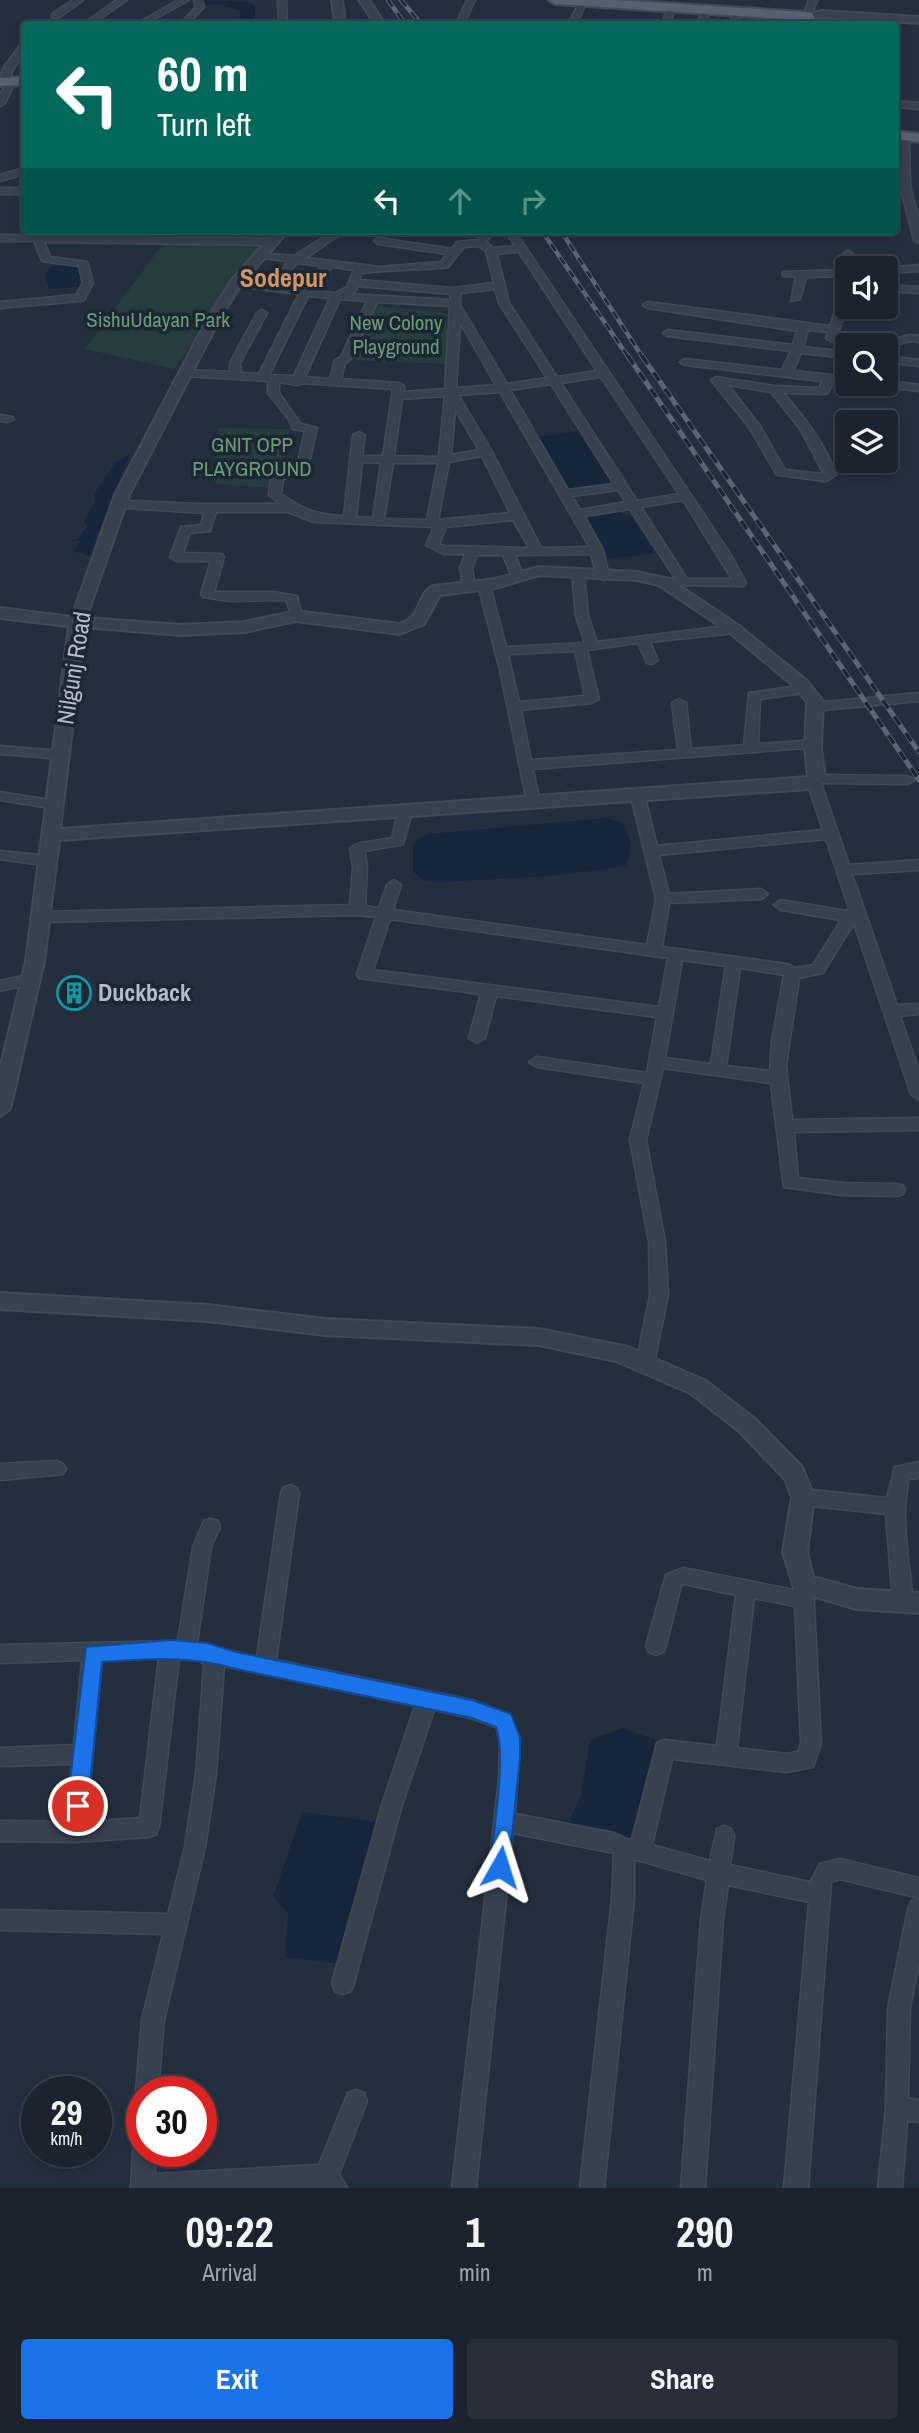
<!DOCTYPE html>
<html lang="en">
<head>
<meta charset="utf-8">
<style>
  body { margin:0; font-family:"Archivo Narrow",sans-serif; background:#282f3a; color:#f1f3f6; height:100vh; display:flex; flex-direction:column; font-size:26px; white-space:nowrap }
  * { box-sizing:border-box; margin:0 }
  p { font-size:23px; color:#a0a4aa }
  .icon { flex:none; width:38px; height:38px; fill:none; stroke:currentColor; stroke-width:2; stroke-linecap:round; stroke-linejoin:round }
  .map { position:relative; height:2188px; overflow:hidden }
  .details { display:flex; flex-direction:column; background:#1b232e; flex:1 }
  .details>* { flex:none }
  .guide { position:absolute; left:21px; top:21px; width:878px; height:214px; border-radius:7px; box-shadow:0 4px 10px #0003,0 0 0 2px #39404a; background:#00695c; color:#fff; overflow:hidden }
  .fabs { position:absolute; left:835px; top:256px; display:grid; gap:14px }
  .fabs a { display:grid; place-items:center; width:63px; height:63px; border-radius:7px; background:#1b232e; box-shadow:0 4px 10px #0003,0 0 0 2px #39404a; font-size:35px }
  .speed { position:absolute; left:21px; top:2076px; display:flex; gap:14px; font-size:35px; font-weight:700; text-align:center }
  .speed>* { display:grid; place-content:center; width:91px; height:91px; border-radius:50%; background:#1b232e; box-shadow:0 4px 10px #0003,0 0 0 2px #39404a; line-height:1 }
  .speed small { font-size:18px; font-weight:400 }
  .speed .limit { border:10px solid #d22; background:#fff; color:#111 }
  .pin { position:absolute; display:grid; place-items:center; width:60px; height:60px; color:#fff; margin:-30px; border:4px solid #fff; border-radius:50%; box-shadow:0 2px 7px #0007 }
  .me { position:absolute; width:77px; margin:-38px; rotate:6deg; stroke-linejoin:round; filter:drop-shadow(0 0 5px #0008) }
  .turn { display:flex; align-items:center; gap:24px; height:147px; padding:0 21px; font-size:32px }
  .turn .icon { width:91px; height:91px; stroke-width:2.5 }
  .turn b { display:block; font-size:49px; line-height:60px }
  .lanes { display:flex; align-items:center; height:66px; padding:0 21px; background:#0003; justify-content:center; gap:35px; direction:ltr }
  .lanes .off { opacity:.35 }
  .eta { display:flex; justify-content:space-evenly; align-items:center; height:119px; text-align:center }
  .eta b { font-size:42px; font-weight:800; line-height:49px }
  .button { display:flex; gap:14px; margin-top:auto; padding:14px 21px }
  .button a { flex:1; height:80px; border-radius:7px; background:#1a73e8; color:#fff; font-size:28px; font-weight:800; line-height:80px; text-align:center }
  .button a+a { background:#282f3a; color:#f1f3f6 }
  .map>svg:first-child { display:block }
  .green { fill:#263c3f }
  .water { fill:#17263c }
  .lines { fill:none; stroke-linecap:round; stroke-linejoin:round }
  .minor-casing { stroke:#414a57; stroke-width:3 }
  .tertiary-casing { stroke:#414a57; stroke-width:4 }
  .primary-casing { stroke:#414a57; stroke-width:4 }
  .minor { fill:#38414e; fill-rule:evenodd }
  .tertiary { fill:#38414e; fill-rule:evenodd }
  .primary { fill:#56606e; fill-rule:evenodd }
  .rail-far1-casing { stroke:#5a6575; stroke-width:4.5 }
  .rail-casing { stroke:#5a6575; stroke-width:5 }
  .rail-far1 { stroke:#1d2633; stroke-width:2.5; stroke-dasharray:8; stroke-linecap:butt }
  .rail { stroke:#1d2633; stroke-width:3.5; stroke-dasharray:10; stroke-linecap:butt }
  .route { fill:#1a73e8; stroke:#114b97; stroke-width:2 }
  .labels { text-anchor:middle; stroke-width:7; stroke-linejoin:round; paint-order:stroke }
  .far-park-label { font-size:21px; fill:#6b9a76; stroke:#1d2633 }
  .street-label { font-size:24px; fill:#b4bcc9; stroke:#1d2633 }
  .poi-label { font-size:24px; font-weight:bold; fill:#b4bcc9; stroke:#1d2633; text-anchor:start }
  .far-district-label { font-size:26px; font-weight:bold; fill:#d59563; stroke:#1d2633 }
</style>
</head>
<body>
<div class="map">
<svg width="919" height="2188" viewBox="0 0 919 2188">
  <rect width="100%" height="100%" fill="#242f3e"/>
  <g class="green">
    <polygon points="165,241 260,244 174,369 85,349"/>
    <polygon points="373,306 446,313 448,364 345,360"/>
    <polygon points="219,428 290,429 280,472 274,476 270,488 217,484 214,480"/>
  </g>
  <g class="water">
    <polygon points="201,0 250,2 255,6 255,22 239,21 241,11 220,4 203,5"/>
    <polygon points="81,264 79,287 49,289 45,276 50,266"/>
    <polygon points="579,431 611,481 604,486 568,490 537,440 537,437"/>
    <polygon points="130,454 89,556 73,551 81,541 71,541 78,539 87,526 84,521 95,501 94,494 115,463"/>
    <polygon points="619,512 632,517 655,553 609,559 588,518"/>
    <path d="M606,818L623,823C631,835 633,853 625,866L552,876L437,882L424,880L413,872V842L428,834Z"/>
    <polygon points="622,1728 660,1741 639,1840 568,1823 581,1796 590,1740"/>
    <polygon points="302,1812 383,1823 343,1964 285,1957 288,1913 273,1897"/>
  </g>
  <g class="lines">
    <g class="minor-casing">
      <g id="minor">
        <polygon points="73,0 83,0 58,18 52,18 52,14"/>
        <polygon points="117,0 127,0 92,24 83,24"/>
        <polygon points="179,0 189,0 145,24 136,24"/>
        <polygon points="194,0 202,0 204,7 188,24 180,24 196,7"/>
        <polygon points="278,0 286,0 287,24 279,24"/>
        <polygon points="467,0 475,0 464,24 456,24"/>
        <polygon points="580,0 586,2 577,24 569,24"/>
        <polygon points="809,0 817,0 811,16 807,19 803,16"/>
        <polygon points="668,6 675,8 670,24 662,24"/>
        <polygon points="705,7 709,10 707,24 699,24 701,10"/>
        <polygon points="733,10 740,12 739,24 731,24"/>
        <path d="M21,44H24C24,58 11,66 9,82L14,84L5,103L0,106V94L4,88L0,86L2,70Z"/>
        <polygon points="896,101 919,103 919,109 896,107"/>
        <polygon points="904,133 909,136 910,185 919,221 919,243 914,240 900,185 899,136"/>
        <polygon points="24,168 24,174 0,181 0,175"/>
        <rect x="0" y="188" width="24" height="6"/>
        <path d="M333,231H344L306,258L381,267L441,262L447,254L379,244L374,241L379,238L452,249L457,242L477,240L481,235L472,231H492L493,233L486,242L493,248L515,246L505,231H515L729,552L746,583L744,586L660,585V579L675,578L630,509L584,516L603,550L609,576L607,579L603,580L597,576L591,554L515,555L524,577L518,581L512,577L503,555H477L472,568L475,587L469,591L463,587L460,568L465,554H443L426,545L434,527L314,522L288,512H216L210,531L190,533L183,553L222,554L224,557L214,592H273L297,596L302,616L296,620L292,619L287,601L282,600L229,601L203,597L201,594L211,561H176L170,557L181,527L201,525L204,513L127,508L115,500L121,496L130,501L197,504H281L269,495L271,477L296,470L305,431L293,429L288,418L268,393V381L187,376L182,373L187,370L230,372V363L257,313L262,310L267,313L240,363L241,373L259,374L299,294L236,286L231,283L236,280L272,285L288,261L256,257V253L294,256ZM478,246L486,251L494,283L453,288L359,280L361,274C367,270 432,270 448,267L464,247ZM519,252L597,371L557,377L509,303L497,254ZM298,263L321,266L303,289L282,286L289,271ZM333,267L354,270L347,287L335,293L312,290L326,272ZM358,286L451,294L450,300L350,294L356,291ZM495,289L499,303L547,378L507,384L460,305L461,293ZM308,296L330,298L294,376L269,375ZM340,299L367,301L341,357L335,360L330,379L305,377ZM377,302L450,306L445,389L404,392V386L399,383L341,379L345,363L350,360ZM460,322L496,385L456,388ZM601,377L679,494L637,501L561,383ZM279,382L297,385L302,383L393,389L383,456H362L365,435L359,432L353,435L344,516C315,514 305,511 281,494L283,479L307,472L317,428L301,424L279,393ZM551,384L614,484L568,490L510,390ZM500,392L589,546V547L541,548L492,452L458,395ZM445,396L439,457L394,456L402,399ZM455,409L479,450L451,455ZM482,456L510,513L438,520L449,462ZM362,462L381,463L373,518L356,517ZM393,463H438L427,520L384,519ZM618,490L626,502L580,510L572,496ZM683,500L732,579H687L641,507ZM513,520L529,548L445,546L439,544L446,527Z"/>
        <polygon points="0,235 271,239 276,242 271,245 44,242 50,257 87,262 93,283 84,300 80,301 0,308 0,302 76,295 83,283 79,266 42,261 34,241 0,241"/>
        <polygon points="848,251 853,254 853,268 847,268 847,276 806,277 800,299 791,301 796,277 783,276 783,272 844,270 843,254"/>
        <polygon points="919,265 919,271 886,273 886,268 883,268"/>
        <polygon points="886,285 919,287 919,293 886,291"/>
        <path d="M847,287V306L837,336L884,342L910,335L919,336V342L910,341L886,348V345L831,341L826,338L828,332L808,330L803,347L847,352V358L801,353L793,371L847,377V383L833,382L828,393L824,394L783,393C805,417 825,444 836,475L826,481L777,475L749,427L711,380L716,377L774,386L820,388L822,381L685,365L680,362L685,359L782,370L791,351L668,336L663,333L668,330L793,345L797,331L648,308L643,305L648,302L830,326L842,290ZM728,385L771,392L801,430L824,474L785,470L760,426Z"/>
        <polygon points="886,356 919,360 919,366 886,362"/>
        <polygon points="886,381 919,385 919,391 875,386 870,383 886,383"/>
        <polygon points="0,415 12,417 14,419 8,422 0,421"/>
        <path d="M578,569L584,573L588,616L597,642L734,625L740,629L734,633L650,642L658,660L652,664L647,663L638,643L587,650L599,699L592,703L521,710L531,760L678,750L672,703L679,699L686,703L691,749L744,745L749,693L805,685L810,686V692L760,699L758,744L813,740L820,744L818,747L533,769L540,804L538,807H528L500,670L478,585L484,581L490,585L506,647L585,643L576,616L572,573ZM575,651L585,696L519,702L508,654Z"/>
        <polygon points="919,693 919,701 814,711 807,707 814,703"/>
        <polygon points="0,746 61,751 68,755 61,759 0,754"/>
        <path d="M817,775L908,776L915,780L908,784L821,783L849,865L919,860V870L852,874L897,1005L919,1004V1014L900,1016L919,1071V1100L911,1094L854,923L823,973L799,978L786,1065L792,1120L919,1118V1130L794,1132L798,1178L843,1183L897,1184L903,1186L905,1190L903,1194L897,1196L843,1195L784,1187L771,1083L663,1068L646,1140L665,1242L668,1295L654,1364L651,1369L645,1371L639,1369L636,1364L650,1295L649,1242L630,1140L644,1083L537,1067L529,1062L537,1057L647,1073L657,1017L496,996L485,1038L477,1043L469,1038L481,994L359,978L357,974L376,917L357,915L41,922L34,917L41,912L350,905L353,868L350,848L357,844L392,838L398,812L405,808L412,812L403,844L365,851L367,868L365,906L379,908L387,885L394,880L401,885L393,910L647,945L656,899L631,797L633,794H643L645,797L657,846L823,830L807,782ZM826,839L849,908L847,911L781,900L774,905L781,910L841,920L813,965L795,968L787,964L662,947L669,903L761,899L768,894L761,889L669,894L659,855ZM390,919L668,958L659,1007L373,970ZM682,960L726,966L711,1064L665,1058ZM740,968L784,975L772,1041L770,1071L726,1066Z"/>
        <polygon points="0,792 56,801 63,805 56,809 0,800"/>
        <polygon points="0,851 49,856 56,861 49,866 0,859"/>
        <polygon points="31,974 38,979 36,983 0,991 0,981"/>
        <polygon points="57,1461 63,1464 66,1469 63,1474 0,1480 0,1464"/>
        <path d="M919,1462V1478L909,1479C900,1519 909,1561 913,1602L910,1608L903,1610L896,1608L893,1602L886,1514L803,1505L796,1502L794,1497L796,1492L803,1489L887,1498L895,1467Z"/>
        <path d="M290,1485L297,1488L299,1493L276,1660L472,1700L510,1715L520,1738L515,1814L614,1833L629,1840L632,1839L657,1743L664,1740L717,1746L736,1595L684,1584L681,1586L666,1646L663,1652L656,1655L649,1652L646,1646L666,1575L683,1568L794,1590L796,1578L803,1576L810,1578L813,1584L821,1744L813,1767L786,1772L672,1759L652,1845L710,1861L717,1829L724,1826L731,1829L734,1836L730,1865L810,1882L820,1864L840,1859L919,1878V1898L840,1879L831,1882L808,2188H784L809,1902L728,1885L723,1919L705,2188H681L701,1919L707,1880L634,1859V1899L604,2188H580L612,1899L614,1853L513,1833L476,2188H452L499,1779L500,1738L496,1727L471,1718L434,1710L401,1808L354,1983L351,1991L343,1994L335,1991L332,1983L381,1808L415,1706L224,1666L216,1774L205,1847L164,2020L158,2091H142V2100L136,2091L142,2020L163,1934L0,1930V1910L168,1914L185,1847L196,1774L204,1666L201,1660L179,1658L159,1827L156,1834L149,1837L75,1842L0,1841V1821L66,1822L72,1764L0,1766V1748L74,1745L82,1660L0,1663V1645L178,1641L193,1547L204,1521L211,1519L218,1521L220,1527L211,1547L197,1643L257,1657L281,1493L283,1488ZM754,1598L795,1606L801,1744L798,1752L786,1754L737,1748ZM159,1658L140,1818L86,1822L102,1660Z"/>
        <polygon points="919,1899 919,1963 910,2008 908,2098 919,2100 919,2122 907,2121 902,2188 878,2188 886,2108 888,2008 908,1909 911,1902"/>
        <polygon points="356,2090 364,2093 367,2101 339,2174 347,2188 131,2188 133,2151 136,2143 142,2140 142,2151 155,2151 155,2174 319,2165 348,2093"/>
      </g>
    </g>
    <g class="tertiary-casing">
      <g id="tertiary">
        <polygon points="332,0 342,0 345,24 335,24"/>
        <polygon points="359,0 369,0 385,24 375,24"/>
        <polygon points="821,11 919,17 919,23 821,17 807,19 802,16"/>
        <path d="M275,231H288L241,285L221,316L129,495L86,618L181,625L245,622L296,611L400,624C422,617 418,591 434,586L495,579L539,567L637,572L669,579L739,626L806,680L823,701L821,748L825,779L808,789L59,840L44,961L10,1109L0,1116V1069L26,961L69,626L0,618V608L72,617L115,495L209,316L232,280ZM539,575L637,580L659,585L729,632L794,686L807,702L805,748L808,777L60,829L84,627L181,635L245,632L296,621L400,634L424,624L440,595L496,588Z"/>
        <polygon points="0,1293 207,1305 325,1319 539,1329 628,1347 706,1381 755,1419 802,1467 814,1497 807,1552 813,1577 857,1589 919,1593 919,1613 857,1609 795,1591 783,1552 792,1497 785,1479 739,1431 690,1393 616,1361 539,1345 325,1335 207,1321 0,1309"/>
      </g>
    </g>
    <g class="primary-casing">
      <g id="primary">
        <polygon points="549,0 616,0 807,12 812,13 817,24 804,24 802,20 555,4"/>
        <polygon points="24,77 24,85 0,86 0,78"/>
        <polygon points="896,131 919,134 919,142 896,139"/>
      </g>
    </g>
    <use href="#minor" class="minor"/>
    <use href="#tertiary" class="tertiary"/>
    <use href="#primary" class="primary"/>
    <g class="rail-far1-casing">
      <g id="rail-far1">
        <polyline points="388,0 405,24"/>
        <polyline points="401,0 421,24"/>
        <polyline points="542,231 629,358"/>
        <polyline points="561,231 643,358"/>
      </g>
    </g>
    <g class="rail-casing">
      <g id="rail">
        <polyline points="628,356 919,780"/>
        <polyline points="642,356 919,752"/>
      </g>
    </g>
    <use href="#rail-far1" class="rail-far1"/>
    <use href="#rail" class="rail"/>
  </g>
  <path class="route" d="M170,1640L207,1643L236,1652L472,1700L511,1714L520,1738V1758L508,1874L500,1877L493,1874L490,1867C493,1833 507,1756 496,1727L472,1718L236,1669C191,1655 148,1659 102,1662L88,1806L85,1813L78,1816L70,1813L67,1806L86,1647Z"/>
  <defs>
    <g id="building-ring" transform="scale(1.75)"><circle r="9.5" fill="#1d2633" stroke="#0f9aa8" stroke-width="1.5"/><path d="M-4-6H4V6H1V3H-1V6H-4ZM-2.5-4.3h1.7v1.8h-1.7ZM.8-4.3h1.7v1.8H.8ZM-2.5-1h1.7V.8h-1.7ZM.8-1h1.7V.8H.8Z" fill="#0f9aa8"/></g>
  </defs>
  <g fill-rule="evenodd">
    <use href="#building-ring" x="74" y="993"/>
  </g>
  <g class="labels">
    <g class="far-park-label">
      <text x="158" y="327">SishuUdayan Park</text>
      <text x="396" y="330">New Colony<tspan x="396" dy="24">Playground</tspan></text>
      <text x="252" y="452">GNIT OPP<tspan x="252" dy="24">PLAYGROUND</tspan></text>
    </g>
    <g class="street-label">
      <text transform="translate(74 668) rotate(-81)" y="8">Nilgunj Road</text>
    </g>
    <g class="poi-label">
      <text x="98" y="1001">Duckback</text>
    </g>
    <g class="far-district-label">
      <text x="283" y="287">Sodepur</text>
    </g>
  </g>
</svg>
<div class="fabs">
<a><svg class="icon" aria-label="sound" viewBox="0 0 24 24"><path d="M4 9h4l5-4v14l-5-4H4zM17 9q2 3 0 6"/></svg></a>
<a><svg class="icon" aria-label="search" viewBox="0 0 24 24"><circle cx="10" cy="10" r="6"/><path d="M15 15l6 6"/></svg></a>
<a><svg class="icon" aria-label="layers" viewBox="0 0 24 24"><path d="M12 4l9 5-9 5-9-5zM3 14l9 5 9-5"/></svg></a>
</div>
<div class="speed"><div>29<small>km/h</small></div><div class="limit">30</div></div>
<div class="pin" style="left:78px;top:1806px;background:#d93025"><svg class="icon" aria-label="arrive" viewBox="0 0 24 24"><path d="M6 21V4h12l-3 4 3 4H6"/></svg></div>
<svg class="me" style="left:500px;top:1867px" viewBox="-20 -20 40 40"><path d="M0-17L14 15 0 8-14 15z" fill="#1a73e8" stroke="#fff" stroke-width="4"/></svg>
<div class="guide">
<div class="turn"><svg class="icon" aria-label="left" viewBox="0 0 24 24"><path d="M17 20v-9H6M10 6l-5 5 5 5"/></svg><div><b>60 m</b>Turn left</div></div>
<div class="lanes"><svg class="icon" aria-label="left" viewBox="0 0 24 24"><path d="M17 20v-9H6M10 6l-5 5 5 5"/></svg><svg class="icon off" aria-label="ahead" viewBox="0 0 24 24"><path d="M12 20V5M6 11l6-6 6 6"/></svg><svg class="icon off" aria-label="right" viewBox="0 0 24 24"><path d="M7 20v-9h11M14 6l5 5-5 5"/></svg></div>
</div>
</div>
<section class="details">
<div class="eta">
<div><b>09:22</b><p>Arrival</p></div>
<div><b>1</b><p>min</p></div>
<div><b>290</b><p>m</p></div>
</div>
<div class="button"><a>Exit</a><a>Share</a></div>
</section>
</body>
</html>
